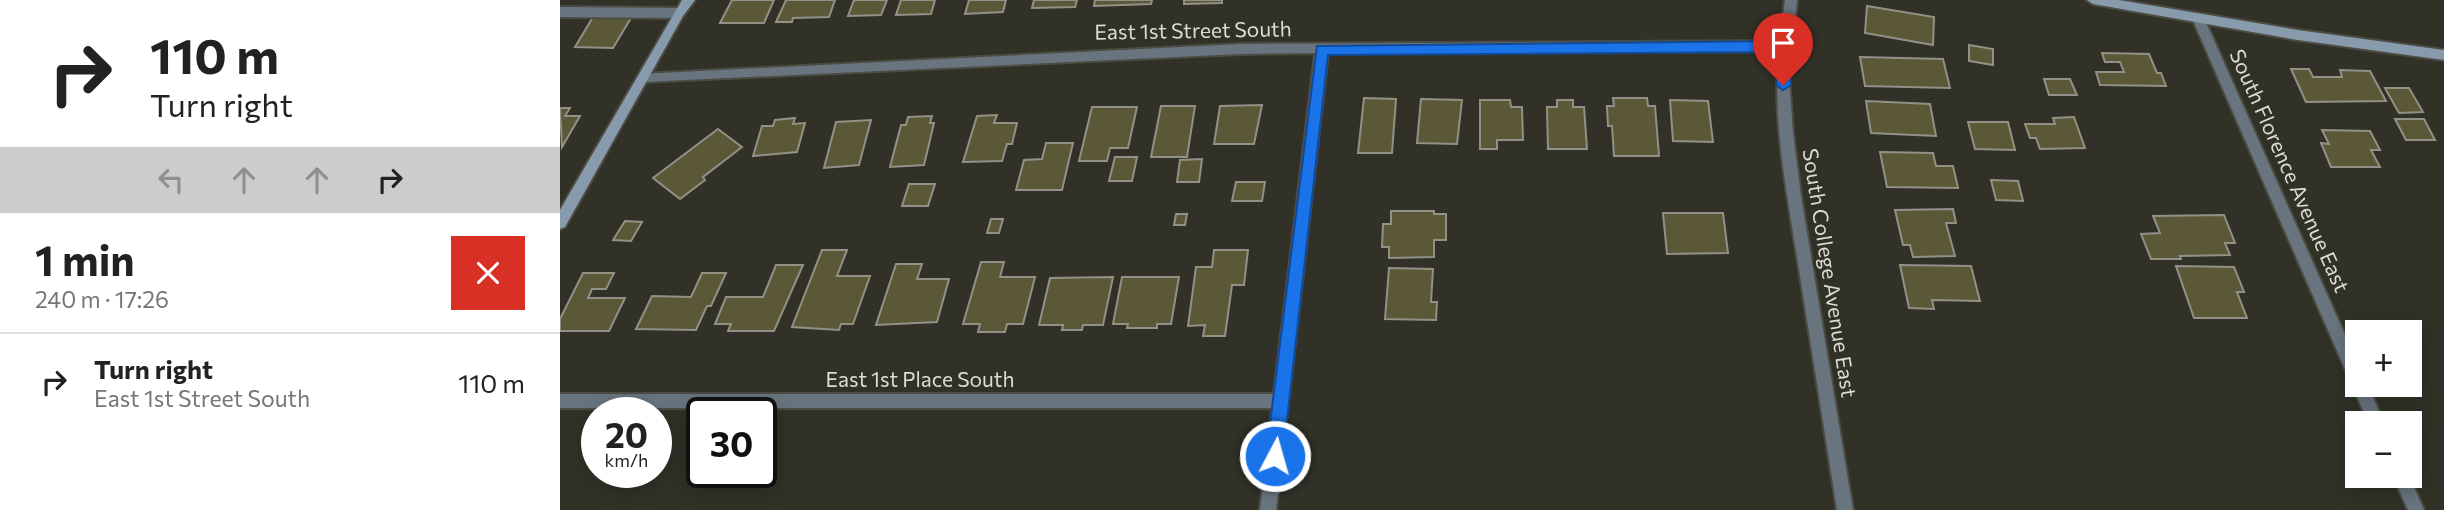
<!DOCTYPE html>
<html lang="en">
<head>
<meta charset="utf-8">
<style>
  body { margin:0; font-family:Commissioner,sans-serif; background:#f6f6f6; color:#222; height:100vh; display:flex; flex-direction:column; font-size:26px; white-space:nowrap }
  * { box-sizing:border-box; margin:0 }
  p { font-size:23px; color:#767676 }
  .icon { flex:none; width:38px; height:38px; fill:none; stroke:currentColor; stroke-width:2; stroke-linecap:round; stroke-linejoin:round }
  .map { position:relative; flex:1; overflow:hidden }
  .panel { display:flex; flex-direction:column; background:#fff; width:560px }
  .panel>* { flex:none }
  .top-card { background:#fff; color:#222; overflow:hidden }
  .buttons { position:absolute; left:1785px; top:320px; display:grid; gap:14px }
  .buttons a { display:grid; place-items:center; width:77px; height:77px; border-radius:0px; background:#fff; box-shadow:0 4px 18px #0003; font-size:35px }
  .speed { position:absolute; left:21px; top:397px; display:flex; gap:14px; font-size:35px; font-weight:700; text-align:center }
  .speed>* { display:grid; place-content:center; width:91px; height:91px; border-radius:50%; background:#fff; box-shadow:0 4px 18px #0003; line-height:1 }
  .speed small { font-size:18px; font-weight:400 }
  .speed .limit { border:4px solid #111; border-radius:10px; background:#fff; color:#111 }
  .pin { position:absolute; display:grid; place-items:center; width:60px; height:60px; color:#fff; margin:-72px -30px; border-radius:50% 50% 50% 0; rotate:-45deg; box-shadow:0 0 7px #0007 }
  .pin .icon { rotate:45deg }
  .me { position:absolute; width:77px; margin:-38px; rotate:6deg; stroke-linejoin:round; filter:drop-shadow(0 0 5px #0008) }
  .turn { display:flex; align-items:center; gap:24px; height:147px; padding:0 35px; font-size:32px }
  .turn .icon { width:91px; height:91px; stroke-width:2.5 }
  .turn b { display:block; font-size:49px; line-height:60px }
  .lanes { display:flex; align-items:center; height:66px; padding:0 35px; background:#0003; justify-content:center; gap:35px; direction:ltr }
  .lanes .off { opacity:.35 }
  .round { display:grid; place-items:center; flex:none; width:74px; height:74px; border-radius:0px; background:#f6f6f6 }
  .overview { display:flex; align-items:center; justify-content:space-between; height:119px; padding:0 35px }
  h1 { font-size:42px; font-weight:700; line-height:52px }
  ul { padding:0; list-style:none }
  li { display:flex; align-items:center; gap:21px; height:98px; padding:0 35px; border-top:2px solid #e0e0e0 }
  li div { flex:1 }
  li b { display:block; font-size:26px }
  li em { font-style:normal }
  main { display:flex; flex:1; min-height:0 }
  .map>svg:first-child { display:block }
  .building { fill:#5a5836; stroke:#919187; stroke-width:2 }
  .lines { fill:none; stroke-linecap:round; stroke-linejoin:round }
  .lane-casing { stroke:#4c4c44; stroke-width:4 }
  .street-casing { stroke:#4c4c44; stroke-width:4 }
  .secondary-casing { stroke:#4c4c44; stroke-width:4 }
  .lane { fill:#68757f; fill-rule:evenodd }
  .street { fill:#68757f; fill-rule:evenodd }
  .secondary { fill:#879bac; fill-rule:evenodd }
  .route { fill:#1a73e8; stroke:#114b97; stroke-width:2 }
  .labels { text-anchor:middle; stroke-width:6; stroke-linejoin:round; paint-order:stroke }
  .street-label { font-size:21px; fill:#dcdcd6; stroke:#313128 }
</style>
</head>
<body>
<main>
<section class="panel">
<div class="top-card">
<div class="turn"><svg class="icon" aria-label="right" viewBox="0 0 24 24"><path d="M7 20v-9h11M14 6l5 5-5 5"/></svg><div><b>110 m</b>Turn right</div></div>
<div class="lanes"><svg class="icon off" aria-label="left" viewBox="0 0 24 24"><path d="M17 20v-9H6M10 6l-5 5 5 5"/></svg><svg class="icon off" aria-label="ahead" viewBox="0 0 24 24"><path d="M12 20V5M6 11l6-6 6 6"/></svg><svg class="icon off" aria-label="ahead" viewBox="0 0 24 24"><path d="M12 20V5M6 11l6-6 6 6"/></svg><svg class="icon" aria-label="right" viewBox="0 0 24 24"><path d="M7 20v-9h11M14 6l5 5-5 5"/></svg></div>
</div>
<div class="overview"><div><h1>1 min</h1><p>240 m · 17:26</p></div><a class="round" style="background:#d93025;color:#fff"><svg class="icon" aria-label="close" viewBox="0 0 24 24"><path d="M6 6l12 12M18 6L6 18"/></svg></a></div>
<ul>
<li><svg class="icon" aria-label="right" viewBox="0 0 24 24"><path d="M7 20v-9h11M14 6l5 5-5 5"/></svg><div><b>Turn right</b><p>East 1st Street South</p></div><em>110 m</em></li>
</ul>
</section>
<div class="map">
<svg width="1884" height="510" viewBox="0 0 1884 510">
  <rect width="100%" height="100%" fill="#313128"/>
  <g class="building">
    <polygon points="172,0 214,0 204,23 160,23"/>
    <polygon points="226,0 275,0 269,17 233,18 232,22 216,22"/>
    <polygon points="294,0 327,0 321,15 288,16"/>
    <polygon points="341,0 375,0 371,14 336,15"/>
    <polygon points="409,0 446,0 443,12 405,14"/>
    <polygon points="474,0 517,0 515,7 472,8"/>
    <polygon points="535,0 592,0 591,4 534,6"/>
    <polygon points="624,0 662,0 662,3 624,4"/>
    <polygon points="1307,6 1374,17 1373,45 1305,33"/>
    <polygon points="33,17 71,18 53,48 15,47"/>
    <polygon points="1409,45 1433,49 1433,65 1409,61"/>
    <polygon points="1542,53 1589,54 1597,73 1601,73 1606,86 1540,85 1536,72 1564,72 1560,62 1545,62"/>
    <polygon points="1300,57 1383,59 1390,88 1305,86"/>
    <polygon points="1731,69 1749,69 1753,77 1782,77 1780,70 1810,71 1826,101 1746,102"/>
    <polygon points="1484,79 1510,79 1517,95 1489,95"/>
    <polygon points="1825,88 1849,88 1863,112 1839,113"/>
    <polygon points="804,98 836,99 832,153 798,153"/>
    <polygon points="1053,98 1087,98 1088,106 1095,106 1099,156 1054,156 1052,126 1048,126 1047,106 1054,106"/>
    <polygon points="861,99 902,100 897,144 857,143"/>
    <polygon points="920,100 950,100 951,107 962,107 963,140 937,140 937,149 920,149"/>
    <polygon points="997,100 1013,100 1013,107 1024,107 1027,149 988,149 987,107 997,107"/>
    <polygon points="1110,100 1148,101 1153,142 1113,141"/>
    <polygon points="1306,101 1370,104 1376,136 1311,133"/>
    <polygon points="702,105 694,144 654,144 660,106"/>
    <polygon points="601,106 635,106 627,157 591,157"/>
    <polygon points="532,107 577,107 568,148 550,148 547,161 519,161"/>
    <polygon points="0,108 10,108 5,116 20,116 2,147"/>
    <polygon points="437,115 434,123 457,123 452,144 447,144 442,161 403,162 417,116"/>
    <polygon points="372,116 370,123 374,123 364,165 330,167 341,125 346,125 348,117"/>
    <polygon points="1514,117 1525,148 1480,149 1476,138 1470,138 1465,124 1495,124 1493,118"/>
    <polygon points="235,118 233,124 245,123 237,152 193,156 202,126 213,126 215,120"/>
    <polygon points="1835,119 1864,119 1875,140 1846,140"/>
    <polygon points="311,120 299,165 264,168 276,122"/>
    <polygon points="1408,122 1448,122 1455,150 1415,149"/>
    <polygon points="158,129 182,147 143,177 145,180 120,199 93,178"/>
    <polygon points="1762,130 1810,131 1820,150 1811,150 1820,167 1771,167 1761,143 1769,144"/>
    <polygon points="486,143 513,143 502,190 456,190 464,160 482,159"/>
    <polygon points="1320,152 1373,153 1376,166 1393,166 1398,188 1327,187"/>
    <polygon points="555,157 577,157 572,181 549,181"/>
    <polygon points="642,159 639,182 617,182 620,160"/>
    <polygon points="1431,180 1458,181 1463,201 1436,200"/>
    <polygon points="676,182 705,182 702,201 672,201"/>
    <polygon points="349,184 375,184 368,206 342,206"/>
    <polygon points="1393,209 1396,223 1386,223 1395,256 1353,257 1350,245 1343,245 1335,210"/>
    <polygon points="831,211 874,211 874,214 886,214 886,240 874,240 874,257 829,258 829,247 822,247 823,224 831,224"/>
    <polygon points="1103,213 1163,213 1168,253 1107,254"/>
    <polygon points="616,214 627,214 625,225 614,225"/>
    <polygon points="1664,215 1675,243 1665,243 1670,255 1620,256 1621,259 1591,259 1581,234 1600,233 1593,216"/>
    <polygon points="431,219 443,219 439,233 427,233"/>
    <polygon points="65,221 82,222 71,241 53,240"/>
    <polygon points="262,250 287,250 277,276 310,276 293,324 281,324 279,330 232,327"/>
    <polygon points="654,250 688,250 684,285 672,285 665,336 643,336 645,325 628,326 636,267 652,267"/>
    <polygon points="421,262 444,262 440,277 475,277 463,324 447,324 445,332 418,332 420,324 403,324"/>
    <polygon points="336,264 362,264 357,279 389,279 377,322 316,325"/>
    <polygon points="216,265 243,265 214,331 168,331 171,324 155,324 166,297 203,297"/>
    <polygon points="1340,265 1411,266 1420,301 1372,300 1374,309 1349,308"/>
    <polygon points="1616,266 1674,267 1684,292 1677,292 1687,318 1634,318"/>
    <polygon points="829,268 873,269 871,302 877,302 876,320 825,319"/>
    <polygon points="23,273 54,273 46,289 32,289 28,298 65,298 49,331 0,331 0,319"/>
    <polygon points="142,273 166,273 151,306 147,306 136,330 76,329 92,296 131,297"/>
    <polygon points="553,277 543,325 523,325 522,330 502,330 503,325 479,325 490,278"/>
    <polygon points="562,277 619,277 611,324 597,324 597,328 567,328 568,324 553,324"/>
  </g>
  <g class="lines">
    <g class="lane-casing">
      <polygon id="lane" points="0,7 119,8 125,13 119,18 0,17"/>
    </g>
    <g class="street-casing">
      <g id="street">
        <path d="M1225,0H1237L1229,76L1233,133L1241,196L1293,510H1277C1264,428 1251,345 1238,263C1227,193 1212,121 1219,51L768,53L716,510H700L712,408H0V394H714L755,53L681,54L84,82L80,80L78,77L80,74L681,44L1220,41Z"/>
        <polygon points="1638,13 1644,18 1797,362 1797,385 1808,385 1824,424 1809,424 1632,18"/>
        <polygon points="1833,476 1849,476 1864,510 1848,510"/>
      </g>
    </g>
    <g class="secondary-casing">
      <g id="secondary">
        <polygon points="122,0 135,0 123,16 5,227 0,229 0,210"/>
        <polygon points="1527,0 1559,0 1738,30 1884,50 1884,60 1738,40 1533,4"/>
      </g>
    </g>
    <use href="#lane" class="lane"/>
    <use href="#street" class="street"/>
    <use href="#secondary" class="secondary"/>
  </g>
  <polygon class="route" points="1225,41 1232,46 1231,85 1223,90 1216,85 1217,52 768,55 723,456 721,462 715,464 708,462 706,456 757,46"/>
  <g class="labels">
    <g class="street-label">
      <text transform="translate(633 31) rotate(-1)" y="7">East 1st Street South</text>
      <text transform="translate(1729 171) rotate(66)" y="7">South Florence Avenue East</text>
      <text transform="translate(1269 273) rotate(81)" y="7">South College Avenue East</text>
      <text x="360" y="387">East 1st Place South</text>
    </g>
  </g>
</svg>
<div class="buttons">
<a>+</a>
<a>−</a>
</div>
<div class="speed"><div>20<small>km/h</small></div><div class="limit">30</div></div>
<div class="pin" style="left:1223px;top:85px;background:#d93025"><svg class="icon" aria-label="arrive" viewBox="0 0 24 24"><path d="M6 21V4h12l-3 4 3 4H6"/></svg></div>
<svg class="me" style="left:715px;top:456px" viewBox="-20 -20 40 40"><circle r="17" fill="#1a73e8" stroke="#fff" stroke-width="3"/><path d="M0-11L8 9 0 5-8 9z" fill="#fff"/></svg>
</div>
</main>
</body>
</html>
